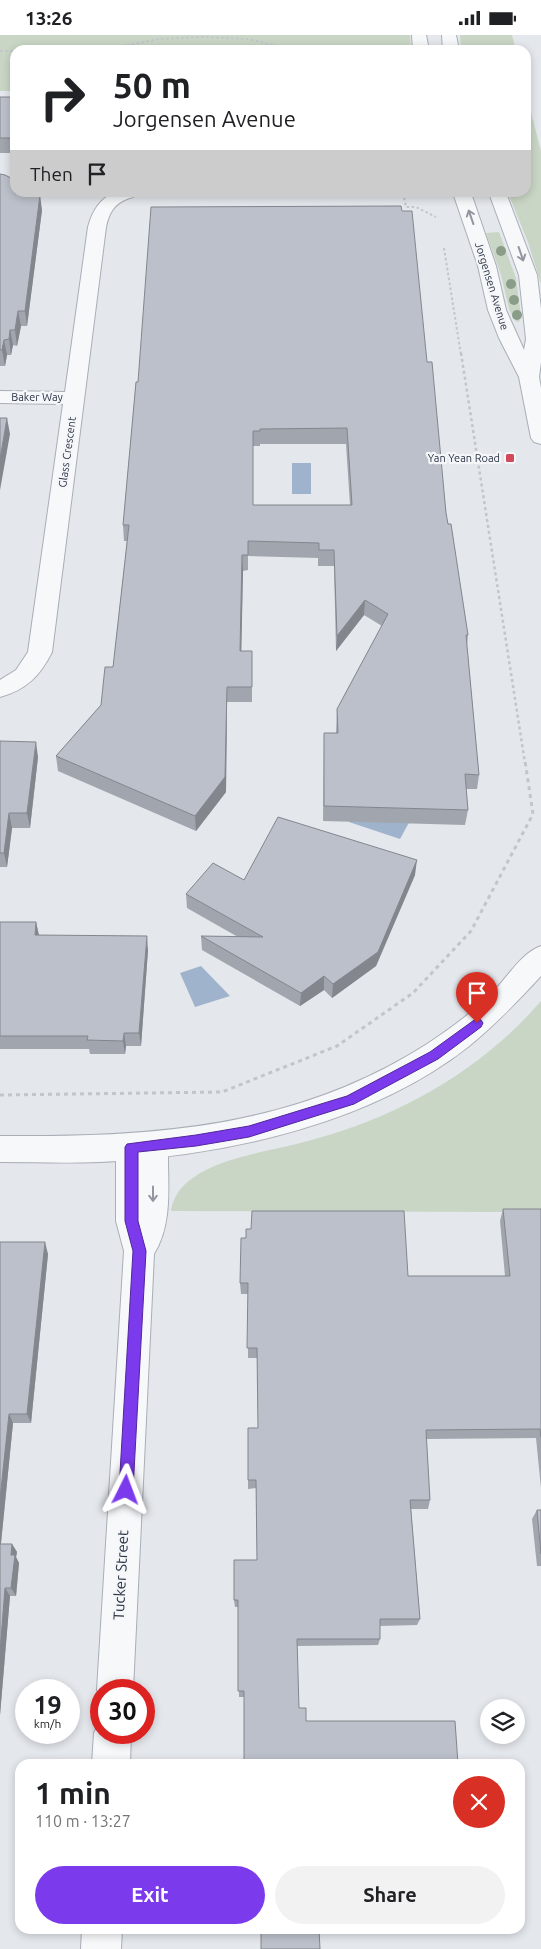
<!DOCTYPE html>
<html lang="en">
<head>
<meta charset="utf-8">
<style>
  body { margin:0; font-family:Ubuntu,sans-serif; background:#f2f2f2; color:#202124; height:100vh; display:flex; flex-direction:column; font-size:19px; white-space:nowrap }
  * { box-sizing:border-box; margin:0 }
  p { font-size:16px; color:#757577 }
  .icon { flex:none; width:28px; height:28px; fill:none; stroke:currentColor; stroke-width:2; stroke-linecap:round; stroke-linejoin:round }
  .map { position:relative; flex:1; overflow:hidden }
  .drawer { position:absolute; left:15px; top:1724px; width:510px; height:175px; display:flex; flex-direction:column; background:#fff; border-radius:15px; box-shadow:0 2px 8px #0003 }
  .drawer>* { flex:none }
  .guide { position:absolute; left:10px; top:10px; width:521px; height:152px; border-radius:15px; box-shadow:0 2px 8px #0003; background:#fff; color:#202124; overflow:hidden }
  .fabs { position:absolute; left:480px; top:1664px; display:grid; gap:10px }
  .fabs a { display:grid; place-items:center; width:45px; height:45px; border-radius:50%; background:#fff; box-shadow:0 2px 8px #0003; font-size:25px }
  .speed { position:absolute; left:15px; top:1644px; display:flex; gap:10px; font-size:25px; font-weight:700; text-align:center }
  .speed>* { display:grid; place-content:center; width:65px; height:65px; border-radius:50%; background:#fff; box-shadow:0 2px 8px #0003; line-height:1 }
  .speed small { font-size:12px; font-weight:400 }
  .speed .limit { border:8px solid #d22; background:#fff; color:#111 }
  .pin { position:absolute; display:grid; place-items:center; width:42px; height:42px; color:#fff; margin:-51px -21px; border-radius:50% 50% 50% 0; rotate:-45deg; box-shadow:0 0 5px #0007 }
  .pin .icon { rotate:45deg }
  .me { position:absolute; width:55px; margin:-28px; rotate:3deg; stroke-linejoin:round; filter:drop-shadow(0 0 4px #0008) }
  .turn { display:flex; align-items:center; gap:18px; height:105px; padding:0 20px; font-size:22px }
  .turn .icon { width:65px; height:65px; stroke-width:2.5 }
  .turn b { display:block; font-size:35px; line-height:42px }
  .then { display:flex; align-items:center; height:48px; padding:0 20px; background:#0003; gap:10px; font-size:19px }
  .round { display:grid; place-items:center; flex:none; width:52px; height:52px; border-radius:26px; background:#f2f2f2 }
  .headline { display:flex; align-items:center; justify-content:space-between; height:85px; padding:0 20px }
  h1 { font-size:30px; font-weight:600; line-height:38px }
  .primary-button { display:flex; gap:10px; margin-top:auto; padding:10px 20px }
  .primary-button a { flex:1; height:58px; border-radius:30px; background:#7c3aed; color:#fff; font-size:20px; font-weight:600; line-height:58px; text-align:center }
  .primary-button a+a { background:#f2f2f2; color:#202124 }
  .status { display:flex; justify-content:space-between; align-items:center; height:35px; padding:0 25px; background:#fff; direction:ltr }
  .status svg { height:14px; fill:currentColor }
  .map>svg:first-child { display:block }
  .green { fill:#c9d6c5 }
  .water { fill:#9fb4cc }
  .lines { fill:none; stroke-linecap:round; stroke-linejoin:round }
  .minor-casing { stroke:#a9aeb7; stroke-width:2 }
  .tertiary-casing { stroke:#a9aeb7; stroke-width:2 }
  .path-far2 { stroke:#c2c5cb; stroke-width:2; stroke-dasharray:2.5 2.5; stroke-linecap:butt }
  .path-far1 { stroke:#c2c5cb; stroke-width:2.5; stroke-dasharray:3 3; stroke-linecap:butt }
  .path { stroke:#c2c5cb; stroke-width:3; stroke-dasharray:4 4; stroke-linecap:butt }
  .minor { fill:#f7f8fa; fill-rule:evenodd }
  .tertiary { fill:#f7f8fa; fill-rule:evenodd }
  .tree { fill:#899d89 }
  .wall { fill:#a1a5ae; fill-rule:evenodd }
  .shaded-wall { fill:#83868d }
  .building { fill:#bbc0ca; stroke:#83868d; fill-rule:evenodd }
  .oneway { stroke:#9196a0 }
  .route { fill:#7c3aed; stroke:#51269a }
  .poi-dot { fill:#d1495b; stroke:#f4f6f9; stroke-width:2 }
  .labels { text-anchor:middle; stroke-width:4.5; stroke-linejoin:round; paint-order:stroke }
  .far-street-label { font-size:11px; fill:#2b3445; stroke:#f4f6f9 }
  .far-poi-label { font-size:11px; fill:#2b3445; stroke:#f4f6f9; text-anchor:end }
  .near-street-label { font-size:15px; fill:#2b3445; stroke:#f4f6f9 }
</style>
</head>
<body>
<div class="status"><b>13:26</b><svg viewBox="0 0 49 12"><path d="M0 12V9h3v3zM5 12V6h3v6zM10 12V3h3v9zM15 12V0h3v12zM26 1h20v11H26zM47 4h2v5h-2z"/></svg></div>
<div class="map">
<svg width="541" height="1914" viewBox="0 0 541 1914">
  <rect width="100%" height="100%" fill="#e4e7ec"/>
  <g class="green">
    <polygon points="0,0 410,0 411,15 15,15 15,56 0,56"/>
    <polygon points="460,0 512,0 516,15 461,15"/>
    <polygon points="526,58 541,116 541,249 528,207 508,158 526,158"/>
    <polygon points="499,197 516,243 521,281 519,287 515,286 509,274 501,240 486,198"/>
    <path d="M541,966V1177L171,1176C174,1156 188,1144 206,1135C234,1120 282,1114 315,1104C400,1081 483,1034 541,966Z"/>
  </g>
  <g class="water">
    <rect x="292" y="428" width="19" height="31"/>
    <polygon points="357,773 412,782 400,804 349,787"/>
    <polygon points="201,931 230,961 195,972 180,938"/>
  </g>
  <g class="lines">
    <g class="minor-casing">
      <g id="minor">
        <path d="M114,158H138C134,163 132,162 127,164C114,169 109,178 106,192L52,617C40,641 26,655 0,662V645L16,635L28,617L63,369L0,368V356L65,357L88,192C92,177 99,164 114,158Z"/>
        <path d="M153,1097L163,1101L168,1110C167,1146 174,1187 154,1219L133,1655H101V1666L97,1655L124,1216L116,1186V1112L121,1103L131,1099L142,1103Z"/>
        <polygon points="101,1684 101,1698 131,1698 130,1729 92,1729 94,1698"/>
        <polygon points="82,1894 122,1894 121,1914 81,1914"/>
      </g>
    </g>
    <g class="tertiary-casing">
      <g id="tertiary">
        <polygon points="412,0 426,0 429,15 413,15"/>
        <polygon points="442,0 456,0 459,15 443,15"/>
        <polygon points="453,158 471,158 496,231 506,275 524,315 526,304 519,240 489,158 506,158 537,240 541,274 541,327 539,342 541,353 541,409 534,407 531,403 519,342 499,303 488,275 478,231"/>
        <path d="M541,911V941C518,966 495,990 468,1012C372,1087 236,1118 117,1126C78,1129 39,1127 0,1127V1101C153,1102 294,1094 427,1009C450,994 473,977 492,958C507,943 521,918 541,911Z"/>
      </g>
    </g>
    <g class="path-far2">
      <polyline points="72,15 118,12 159,4 202,2 248,4 293,15"/>
      <polyline points="0,16 15,16"/>
      <polyline points="403,158 406,172 416,172 436,182"/>
      <polyline points="444,213 461,320"/>
    </g>
    <polyline class="path-far1" points="461,318 525,728"/>
    <polyline class="path" points="0,1060 222,1057 337,1011 413,958 471,896 533,779 525,726"/>
    <use href="#minor" class="minor"/>
    <use href="#tertiary" class="tertiary"/>
  </g>
  <g class="tree">
    <circle cx="501" cy="216" r="5"/>
    <circle cx="511" cy="249" r="5"/>
    <circle cx="514" cy="265" r="5"/>
    <circle cx="517" cy="280" r="5"/>
  </g>
  <g class="wall">
    <rect x="0" y="62" width="15" height="56"/>
    <polygon points="0,139 42,175 27,291 21,291 17,311 13,310 11,320 7,320 5,331 0,331"/>
    <path d="M427,327L446,478L468,600L467,611L479,740L477,754H466L468,775L465,790L323,786L324,698H336L337,674L382,591L364,580L336,616L334,531H318V523L248,521V535L243,536L241,616H252V667H227L226,757L196,796L58,736L56,721L101,670L113,632L127,506H124L123,490L136,347ZM260,409H346L350,470H253V411H260Z"/>
    <polygon points="0,706 38,722 30,793 12,793 7,832 0,832"/>
    <polygon points="415,840 376,931 332,963 324,955 300,971 202,915 201,901 238,902 187,873 186,859 244,845"/>
    <polygon points="0,887 36,887 39,900 148,915 141,1011 126,1011 125,1019 90,1019 89,1014 0,1014"/>
    <polygon points="503,1174 541,1174 541,1453 536,1403 426,1404 430,1465 428,1474 411,1474 420,1584 417,1590 380,1591 380,1604 378,1610 297,1611 244,1729 244,1662 239,1662 238,1572 235,1572 234,1565 257,1525 256,1453 248,1454 248,1445 258,1393 257,1323 248,1323 248,1259 241,1259 240,1248 408,1241 505,1241 500,1186"/>
    <polygon points="0,1207 48,1219 31,1388 13,1388 1,1509 12,1509 17,1517 16,1522 19,1528 16,1561 10,1561 0,1680"/>
    <polygon points="537,1475 541,1475 541,1531 537,1531 532,1484"/>
  </g>
  <g class="shaded-wall">
    <polygon points="40,160 42,175 27,291 25,276"/>
    <polygon points="18,276 21,291 17,311 15,295"/>
    <polygon points="10,295 13,310 11,320 9,304"/>
    <polygon points="4,305 7,320 5,331 2,315"/>
    <polygon points="7,383 10,399 0,455 0,424"/>
    <polygon points="242,520 243,536 241,632 240,616"/>
    <polygon points="365,565 364,580 336,616 337,601"/>
    <polygon points="227,652 227,667 226,757 196,796 195,781"/>
    <polygon points="36,707 38,722 30,793 27,778"/>
    <polygon points="9,778 12,793 7,832 4,818"/>
    <polygon points="417,825 415,840 376,931 332,963 333,949"/>
    <polygon points="36,887 39,901 35,900"/>
    <polygon points="147,901 148,915 141,1011 139,998"/>
    <polygon points="324,941 324,955 300,971 301,958"/>
    <polygon points="124,998 126,1011 125,1019 123,1006"/>
    <polygon points="45,1207 48,1219 31,1388 27,1379"/>
    <polygon points="9,1379 13,1388 0,1517 0,1464"/>
    <polygon points="12,1509 17,1517 16,1522 19,1528 16,1561 11,1553 11,1520"/>
    <polygon points="5,1553 10,1561 0,1680 0,1617"/>
  </g>
  <g class="building">
    <rect x="0" y="62" width="15" height="41"/>
    <polygon points="0,139 5,140 15,145 15,158 36,158 40,160 25,276 18,276 15,295 10,295 9,304 4,305 2,315 0,315"/>
    <path d="M401,171L402,176H412L427,327H432L446,478L448,489H451L468,600H466L479,740L465,739L468,775L324,771V698H338L337,674L388,579L365,565L337,601L334,515H319V508L248,506V520H242L240,616H252V652H227L225,742L195,781L56,721L101,670L105,632H113L129,490H123L136,347H138L151,172ZM347,393L352,470H253V396H260V394Z"/>
    <polygon points="0,383 7,383 0,424"/>
    <polygon points="0,706 36,707 27,778 9,778 4,818 0,818"/>
    <polygon points="278,782 417,825 378,917 333,949 324,941 301,958 201,901 263,902 186,859 213,828 244,845"/>
    <polygon points="0,887 36,887 35,900 147,901 139,998 124,998 123,1006 87,1005 88,1001 0,1001"/>
    <polygon points="503,1174 541,1174 541,1402 540,1394 426,1395 430,1465 410,1465 420,1584 380,1584 380,1604 297,1604 299,1673 306,1673 306,1686 455,1686 458,1729 244,1729 244,1656 238,1656 238,1565 234,1565 234,1525 257,1525 256,1445 248,1445 248,1393 258,1393 257,1313 247,1313 248,1248 240,1248 241,1203 246,1203 246,1194 251,1194 252,1176 404,1176 408,1241 510,1241"/>
    <polygon points="0,1207 45,1207 27,1379 9,1379 0,1464"/>
    <polygon points="537,1475 541,1475 541,1519"/>
    <polygon points="0,1509 12,1509 11,1520 15,1520 11,1553 5,1553 0,1617"/>
    <polygon points="261,1894 319,1894 320,1914 261,1914"/>
  </g>
  <defs><path id="oneway-shaft" d="M-6 0H5M1.5-3L5.5 0L1.5 3" fill="none" stroke-width="1.6" stroke-linecap="round" stroke-linejoin="round" transform="scale(1.25)"/></defs>
  <g class="oneway">
    <use href="#oneway-shaft" transform="translate(471 182) rotate(-109)"/>
    <use href="#oneway-shaft" transform="translate(521 219) rotate(71)"/>
    <use href="#oneway-shaft" transform="translate(153 1159) rotate(90)"/>
  </g>
  <polygon class="route" points="477,983 481,985 483,988 481,992 438,1024 354,1069 249,1102 196,1111 138,1117 138,1186 146,1216 133,1455 131,1460 126,1462 121,1460 119,1455 133,1216 125,1186 125,1112 127,1109 196,1100 249,1091 347,1061 430,1017"/>
  <rect class="poi-dot" x="505" y="418" width="10" height="10" rx="2.5"/>
  <g class="labels">
    <g class="far-street-label">
      <text transform="translate(492 251) rotate(73)" y="4">Jorgensen Avenue</text>
      <text x="37" y="366">Baker Way</text>
      <text transform="translate(67 417) rotate(-82)" y="4">Glass Crescent</text>
    </g>
    <g class="far-poi-label">
      <text x="500" y="427">Yan Yean Road</text>
    </g>
    <g class="near-street-label">
      <text transform="translate(121 1540) rotate(-87)" y="5">Tucker Street</text>
    </g>
  </g>
</svg>
<div class="fabs">
<a><svg class="icon" aria-label="layers" viewBox="0 0 24 24"><path d="M12 4l9 5-9 5-9-5zM3 14l9 5 9-5"/></svg></a>
</div>
<div class="speed"><div>19<small>km/h</small></div><div class="limit">30</div></div>
<div class="pin" style="left:477px;top:988px;background:#d93025"><svg class="icon" aria-label="arrive" viewBox="0 0 24 24"><path d="M6 21V4h12l-3 4 3 4H6"/></svg></div>
<svg class="me" style="left:126px;top:1455px" viewBox="-20 -20 40 40"><path d="M0-17L14 15 0 8-14 15z" fill="#7c3aed" stroke="#fff" stroke-width="4"/></svg>
<div class="guide">
<div class="turn"><svg class="icon" aria-label="right" viewBox="0 0 24 24"><path d="M7 20v-9h11M14 6l5 5-5 5"/></svg><div><b>50 m</b>Jorgensen Avenue</div></div>
<div class="then">Then<svg class="icon" aria-label="arrive" viewBox="0 0 24 24"><path d="M6 21V4h12l-3 4 3 4H6"/></svg></div>
</div>
<section class="drawer">
<div class="headline"><div><h1>1 min</h1><p>110 m · 13:27</p></div><a class="round" style="background:#d93025;color:#fff"><svg class="icon" aria-label="close" viewBox="0 0 24 24"><path d="M6 6l12 12M18 6L6 18"/></svg></a></div>
<div class="primary-button"><a>Exit</a><a>Share</a></div>
</section>
</div>
</body>
</html>
